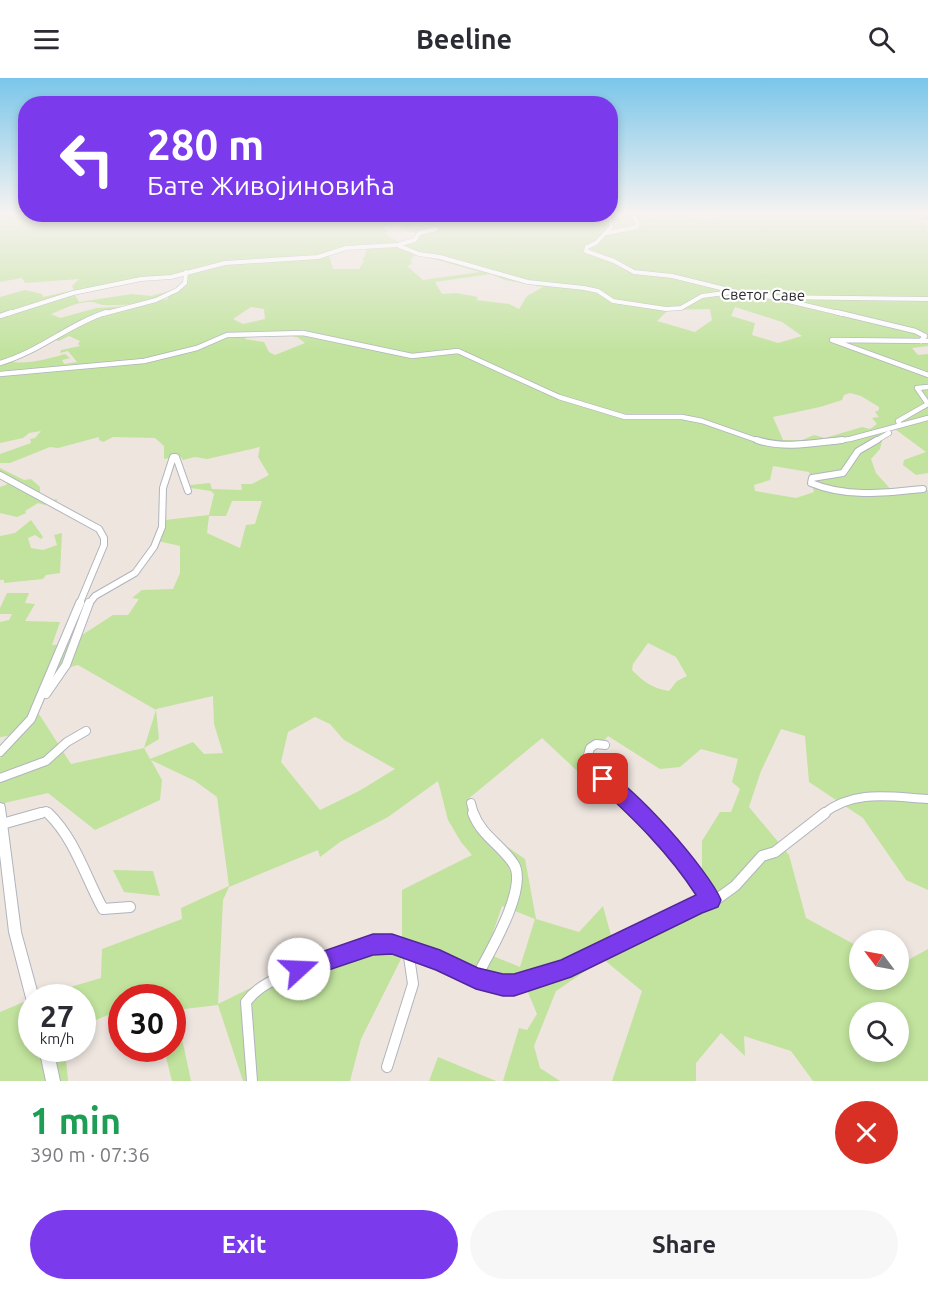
<!DOCTYPE html>
<html lang="en">
<head>
<meta charset="utf-8">
<style>
  body { margin:0; font-family:Ubuntu,sans-serif; background:#f7f7f7; color:#2b2b33; height:100vh; display:flex; flex-direction:column; font-size:22px; white-space:nowrap }
  * { box-sizing:border-box; margin:0 }
  p { font-size:20px; color:#7c7c81 }
  .icon { flex:none; width:33px; height:33px; fill:none; stroke:currentColor; stroke-width:2; stroke-linecap:round; stroke-linejoin:round }
  .map { position:relative; height:1003px; overflow:hidden }
  .details { display:flex; flex-direction:column; background:#fff; flex:1 }
  .details>* { flex:none }
  .guide { position:absolute; left:18px; top:18px; width:600px; height:126px; border-radius:24px; box-shadow:0 3px 9px #0003; background:#7c3aed; color:#fff; overflow:hidden }
  .needle { width:39px; rotate:302deg }
  .controls { position:absolute; left:849px; top:852px; display:grid; gap:12px }
  .controls a { display:grid; place-items:center; width:60px; height:60px; border-radius:50%; background:#fff; box-shadow:0 3px 9px #0003; font-size:30px }
  .speed { position:absolute; left:18px; top:906px; display:flex; gap:12px; font-size:30px; font-weight:700; text-align:center }
  .speed>* { display:grid; place-content:center; width:78px; height:78px; border-radius:50%; background:#fff; box-shadow:0 3px 9px #0003; line-height:1 }
  .speed small { font-size:15px; font-weight:400 }
  .speed .limit { border:9px solid #d22; background:#fff; color:#111 }
  .pin { position:absolute; display:grid; place-items:center; width:51px; height:51px; color:#fff; margin:-26px; border-radius:12px; box-shadow:0 3px 9px #0006 }
  .me { position:absolute; width:66px; margin:-33px; rotate:70deg; stroke-linejoin:round; filter:drop-shadow(0 0 4px #0008) }
  .turn { display:flex; align-items:center; gap:21px; height:126px; padding:0 30px; font-size:27px }
  .turn .icon { width:78px; height:78px; stroke-width:2.5 }
  .turn b { display:block; font-size:42px; line-height:51px }
  .round { display:grid; place-items:center; flex:none; width:63px; height:63px; border-radius:32px; background:#f7f7f7 }
  .summary { display:flex; align-items:center; justify-content:space-between; height:102px; padding:0 30px }
  h1 { font-size:36px; font-weight:700; line-height:45px; color:#1e9e55 }
  .action { display:flex; gap:12px; margin-top:auto; padding:12px 30px }
  .action a { flex:1; height:69px; border-radius:36px; background:#7c3aed; color:#fff; font-size:24px; font-weight:700; line-height:69px; text-align:center }
  .action a+a { background:#f7f7f7; color:#2b2b33 }
  header { display:flex; justify-content:space-between; align-items:center; height:78px; padding:0 30px; background:#fff; font-size:27px; font-weight:700 }
  .map>svg:first-child { display:block }
  .green { fill:#c1e39d; fill-rule:evenodd }
  .lines { fill:none; stroke-linecap:round; stroke-linejoin:round }
  .minor-far4-casing { stroke:#b0b4bd; stroke-width:5 }
  .minor-far3-casing { stroke:#b0b4bd; stroke-width:6 }
  .minor-far2-casing { stroke:#b0b4bd; stroke-width:8 }
  .minor-far1-casing { stroke:#b0b4bd; stroke-width:10 }
  .minor-casing { stroke:#b0b4bd; stroke-width:12 }
  .tertiary-casing { stroke:#b0b4bd; stroke-width:2 }
  .minor-far4 { stroke:#fff; stroke-width:4 }
  .minor-far3 { stroke:#fff; stroke-width:4.5 }
  .minor-far2 { stroke:#fff; stroke-width:6 }
  .minor-far1 { stroke:#fff; stroke-width:8 }
  .minor { stroke:#fff; stroke-width:10 }
  .tertiary { fill:#fff; fill-rule:evenodd }
  .route { fill:#7c3aed; stroke:#51269a; stroke-width:1.5 }
  .labels { text-anchor:middle; stroke-width:4.5; stroke-linejoin:round; paint-order:stroke }
  .far-street-label { font-size:15px; fill:#2d2d2d; stroke:#fff }
</style>
</head>
<body>
<header><svg class="icon" aria-label="menu" viewBox="0 0 24 24"><path d="M4 6h16M4 12h16M4 18h16"/></svg>Beeline<svg class="icon" aria-label="search" viewBox="0 0 24 24"><circle cx="10" cy="10" r="6"/><path d="M15 15l6 6"/></svg></header>
<div class="map">
<svg width="928" height="1003" viewBox="0 0 928 1003">
  <rect width="100%" height="100%" fill="#eee5df"/>
  <g class="green">
    <path d="M0,135H620L631,138L640,135L635,138C660,143 669,135 692,135L689,139C702,142 714,145 725,135H928V142L920,143L928,148L926,151L928,152V268L912,270L918,277L928,276V395L916,397L903,387L904,382L926,374L891,348L879,353L883,359L880,371L871,381L876,395L894,415H914L928,412V812L906,802L863,740L809,704L805,658L781,651L761,693L749,729L789,777L806,840L859,869L860,902H898L899,887L928,871V1003H813L791,973L744,958L745,978L721,955L696,985V1003H612L642,913L603,881L556,913L534,968L540,990L560,1003H503L519,950L527,952L537,936L527,912C490,920 437,893 402,879L361,961L350,1003H243L218,927L176,932L191,1003H172L164,971L172,970V920H122L121,932L83,947L82,920L36,919L101,900L102,871L182,841L181,830L229,808L217,719L195,703L151,682L162,702L160,722L95,752L48,715L0,726V680L39,636L71,686L144,670L156,632L78,587C67,590 57,592 48,600C33,612 34,658 0,659V544L9,542L12,536H0V530L7,515H29L25,525L35,526L25,543L60,544L52,567L68,566L113,537H128L139,521L132,520L142,512L173,511L180,495V468L158,463L165,442L209,437L214,416L211,413L191,410L190,407L210,405L212,411L242,412L241,406H252L269,397L258,379L260,369L207,381L195,379L183,382L180,378L164,381V368L155,360L113,359L103,364L99,362V359L58,370L50,369L10,385H0V376L31,365L30,361L35,360L41,353L29,355L23,360L0,365V239L32,230L0,236V219L25,212L42,216L43,219L74,212L72,208L79,201L25,205L22,200L0,204ZM397,146L402,151L417,155L413,162L400,165L386,157L387,154L383,149ZM353,170L366,171L365,178L362,182L364,183L359,191H333L329,177ZM416,176L480,194L423,202L407,188L412,186L411,181ZM220,185L187,194C190,208 179,212 168,219V221L129,228L97,230L60,240L51,236C63,231 78,223 92,224C96,224 99,227 104,227C130,229 155,222 177,211L151,218L132,216L79,224L75,217L146,202L185,198L179,195ZM491,196L505,202L543,209L527,218L519,231L509,226L476,222L478,219L456,215L442,216L435,204ZM251,229L264,231L265,241L243,246L233,241ZM735,229L782,244L802,258L778,265L752,257L755,245L731,238ZM710,231L712,242L695,254L657,243L668,232ZM267,254L297,259L305,265L275,277L269,274L264,264L245,261L248,257ZM69,258L80,263L78,266L80,268L61,272L60,275L68,273L77,284L64,286L62,282L70,280L65,276C52,280 22,288 10,283L49,260L59,263ZM850,315L861,318L879,329V332L875,334L879,339L872,340L877,346L870,351L862,349L825,360L814,357L802,362H783L773,339L820,329L842,322L844,317ZM773,388L809,394L814,414L796,420L755,413L754,407L770,402ZM232,423H262L255,446L246,447L240,470L207,455L209,438H226ZM648,565L676,579L687,598L677,603L669,613C652,610 644,604 632,592L633,586ZM213,618L214,646L223,675L204,676L193,664L150,681L144,670L159,661L156,631ZM315,639L330,646L344,662L395,691L359,713L320,732L281,684L288,654ZM608,658L660,691L680,689L701,671L738,681L732,704L740,711L731,734H720L702,763V817L612,861L603,828L579,854L536,841L525,781L493,759L468,721L542,660L587,702L614,720L582,686ZM438,703L448,742L461,764L472,777L402,812V879L380,873L337,870L285,893L218,926L223,822L229,809L318,772L320,779L340,764L388,739ZM502,828L535,841L520,889L486,875ZM860,934H898V974H860Z"/>
    <polygon points="0,390 24,402 31,401 40,409 40,416 50,423 57,421 56,427 49,424 45,427 38,425 25,433 26,435 17,439 0,435 0,409 8,406 0,401"/>
    <polygon points="31,442 43,459 41,461 35,457 28,460 31,470 43,472 57,467 54,457 62,455 60,495 46,497 43,501 4,505 4,502 0,502 0,458 15,455"/>
    <polygon points="113,792 153,793 160,818 124,814"/>
    <polygon points="31,921 32,970 65,971 68,1003 0,1003 0,934"/>
    <polygon points="438,979 496,1003 429,1003"/>
  </g>
  <g class="lines">
    <g class="minor-far4-casing">
      <g id="minor-far4">
        <polyline points="603,136 611,142 611,149 596,165 587,169 586,173 614,183 634,194 672,198 733,213"/>
        <polyline points="607,155 637,149 638,146 633,138 638,135"/>
        <polyline points="397,167 419,176 440,179 528,204 584,210 598,213 613,223 666,231 681,230 702,218 732,214 772,219 928,221"/>
        <polyline points="784,222 843,236"/>
        <polyline points="7,236 73,215 141,201 171,199 225,185 318,179 346,170 397,167 415,162 419,155 436,151"/>
        <polyline points="103,236 156,222 177,212 185,205 186,194"/>
      </g>
    </g>
    <g class="minor-far3-casing">
      <g id="minor-far3">
        <polyline points="836,234 915,253 925,258 921,263"/>
        <polyline points="0,238 12,234"/>
        <polyline points="928,263 832,262 928,297"/>
        <path d="M0,285C39,274 69,246 107,234"/>
        <polyline points="0,296 144,283 197,270 227,257 303,255 412,278 458,273 559,319 625,339 682,339 702,343 762,364"/>
        <polyline points="928,309 917,310 928,326"/>
        <polyline points="899,345 898,343 928,326"/>
        <polyline points="829,364 850,361 928,340"/>
        <polyline points="874,364 889,355"/>
      </g>
    </g>
    <g class="minor-far2-casing">
      <g id="minor-far2">
        <path d="M757,362C784,371 814,365 842,362"/>
        <path d="M877,362L858,373L843,395L812,400L811,405C847,420 885,415 923,411"/>
        <polyline points="0,397 99,451 104,460 104,467 79,527"/>
        <polyline points="88,527 95,518 135,495 154,469 162,449 163,410 173,379 176,379 188,413"/>
      </g>
    </g>
    <g class="minor-far1-casing">
      <g id="minor-far1">
        <polyline points="46,616 66,587 89,525"/>
        <polyline points="605,667 596,666 590,670 588,677 591,687 639,736"/>
        <polyline points="0,674 31,641 80,525"/>
        <polyline points="0,700 46,683 67,664 86,653"/>
        <polyline points="471,725 474,736"/>
        <polyline points="36,736 46,733 49,736"/>
        <path d="M823,736C854,711 891,719 928,721"/>
      </g>
    </g>
    <g class="minor-casing">
      <g id="minor">
        <path d="M48,735C75,761 85,798 103,831L130,829"/>
        <path d="M473,735C481,757 500,766 513,785C530,808 488,877 476,900"/>
        <polyline points="638,735 687,785 711,822"/>
        <polyline points="2,746 41,735"/>
        <polyline points="387,989 413,906 408,872"/>
        <path d="M252,1003L246,924C260,905 283,898 304,889C330,878 363,862 393,866C452,875 472,921 540,901L700,825L717,821L735,808L762,778L775,774L825,735"/>
      </g>
    </g>
    <g class="tertiary-casing">
      <g id="tertiary">
        <polygon points="0,725 4,726 5,730 21,854 39,920 32,920 32,926 28,925 26,920 9,854 0,777"/>
        <polygon points="39,970 53,970 60,1003 46,1003"/>
      </g>
    </g>
    <use href="#minor-far4" class="minor-far4"/>
    <use href="#minor-far3" class="minor-far3"/>
    <use href="#minor-far2" class="minor-far2"/>
    <use href="#minor-far1" class="minor-far1"/>
    <use href="#minor" class="minor"/>
    <use href="#tertiary" class="tertiary"/>
  </g>
  <linearGradient id="sky" x2="0" y2="1"><stop stop-color="#7ac6ea"/><stop offset="0.49" stop-color="#f7f3f1"/><stop offset="1" stop-color="#f7f3f1" stop-opacity="0"/></linearGradient>
  <rect width="928" height="276" fill="url(#sky)"/>
  <path class="route" d="M603,693C632,704 709,793 721,822L718,829L702,835L571,899L514,918H503L476,911L436,892L392,876L373,877L299,902L292,899L289,891L292,884L373,856H392L440,872L478,890L503,896H514L561,882L696,817C669,775 633,740 597,707L595,701L597,695Z"/>
  <g class="labels">
    <g class="far-street-label">
      <text transform="translate(763 217) rotate(1)" y="5">Светог Саве</text>
    </g>
  </g>
</svg>
<div class="controls">
<a><svg class="needle" viewBox="-14 -14 28 28"><path d="M0-13l5 13h-10z" fill="#e53935"/><path d="M0 13l5-13h-10z" fill="#7c7c81"/></svg></a>
<a><svg class="icon" aria-label="search" viewBox="0 0 24 24"><circle cx="10" cy="10" r="6"/><path d="M15 15l6 6"/></svg></a>
</div>
<div class="speed"><div>27<small>km/h</small></div><div class="limit">30</div></div>
<div class="pin" style="left:603px;top:701px;background:#d93025"><svg class="icon" aria-label="arrive" viewBox="0 0 24 24"><path d="M6 21V4h12l-3 4 3 4H6"/></svg></div>
<svg class="me" style="left:299px;top:891px" viewBox="-20 -20 40 40"><circle r="19" fill="#fff"/><path d="M0-13L10 11 0 6-10 11z" fill="#7c3aed"/></svg>
<div class="guide">
<div class="turn"><svg class="icon" aria-label="left" viewBox="0 0 24 24"><path d="M17 20v-9H6M10 6l-5 5 5 5"/></svg><div><b>280 m</b>Бате Живојиновића</div></div>
</div>
</div>
<section class="details">
<div class="summary"><div><h1>1 min</h1><p>390 m · 07:36</p></div><a class="round" style="background:#d93025;color:#fff"><svg class="icon" aria-label="close" viewBox="0 0 24 24"><path d="M6 6l12 12M18 6L6 18"/></svg></a></div>
<div class="action"><a>Exit</a><a>Share</a></div>
</section>
</body>
</html>
